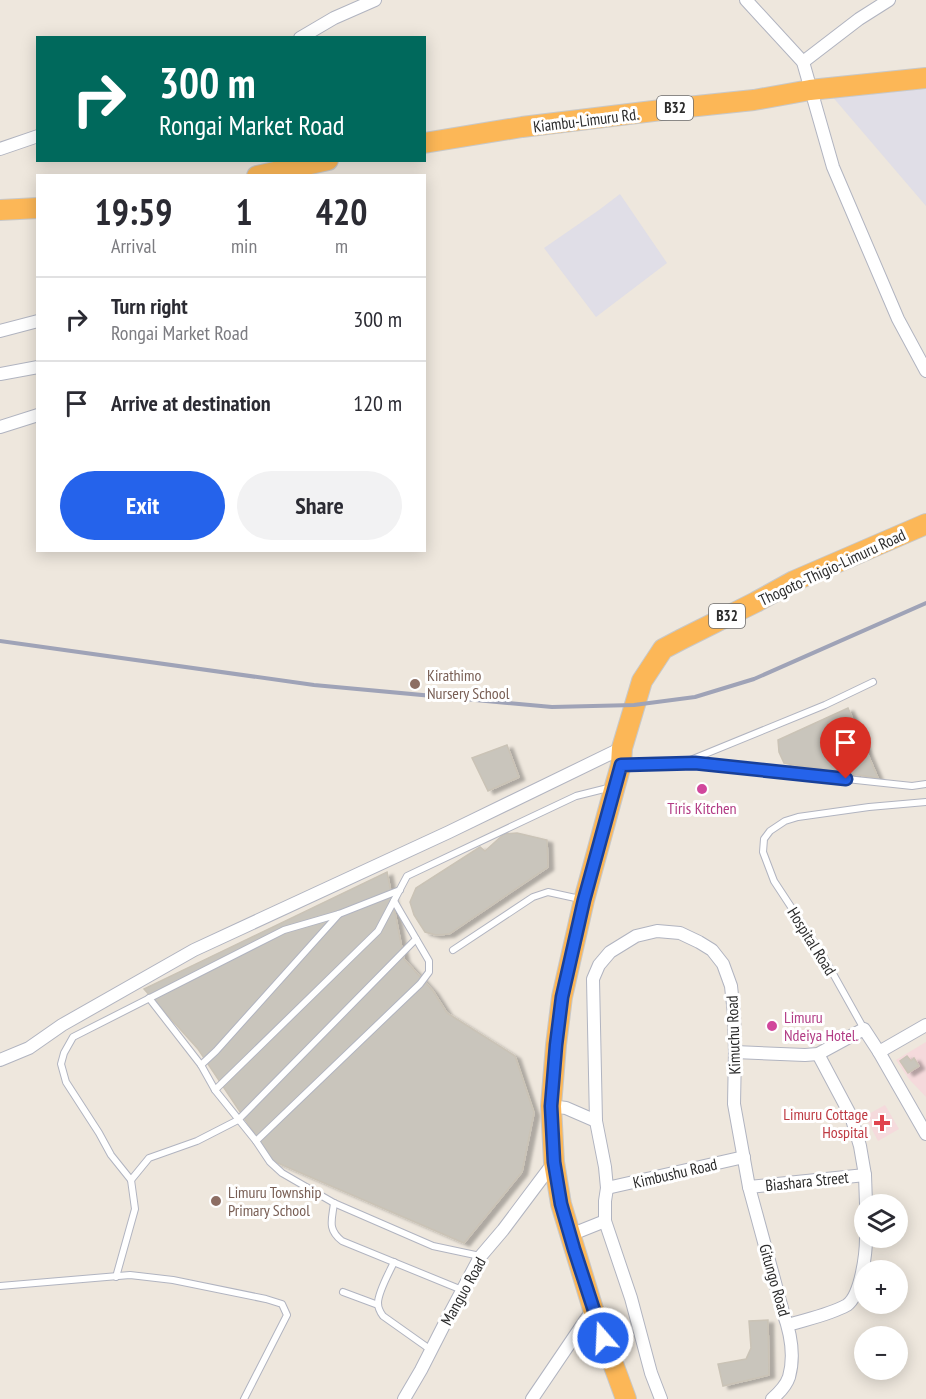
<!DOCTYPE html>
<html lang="en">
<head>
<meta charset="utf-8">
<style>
  body { margin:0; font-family:"PT Sans Narrow",sans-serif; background:#f2f2f3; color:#2b2b33; height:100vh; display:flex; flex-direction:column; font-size:22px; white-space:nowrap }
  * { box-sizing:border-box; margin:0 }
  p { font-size:20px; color:#7c7c81 }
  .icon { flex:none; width:33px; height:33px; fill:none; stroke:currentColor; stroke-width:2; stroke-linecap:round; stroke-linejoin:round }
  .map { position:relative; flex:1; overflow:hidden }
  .drawer { position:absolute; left:36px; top:174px; width:390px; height:378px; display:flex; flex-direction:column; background:#fff; border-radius:0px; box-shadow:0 3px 15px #0003 }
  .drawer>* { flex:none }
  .guide { position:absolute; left:36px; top:36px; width:390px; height:126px; border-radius:0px; box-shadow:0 3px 15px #0003; background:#00695c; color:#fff; overflow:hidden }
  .controls { position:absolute; left:854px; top:1194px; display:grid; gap:12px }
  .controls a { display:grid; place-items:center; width:54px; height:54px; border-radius:50%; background:#fff; box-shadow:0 3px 15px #0003; font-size:30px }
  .pin { position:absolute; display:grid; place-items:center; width:51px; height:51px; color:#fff; margin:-62px -26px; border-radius:50% 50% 50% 0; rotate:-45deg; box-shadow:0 0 6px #0007 }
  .pin .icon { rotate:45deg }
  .me { position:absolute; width:66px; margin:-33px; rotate:341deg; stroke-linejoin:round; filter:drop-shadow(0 0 4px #0008) }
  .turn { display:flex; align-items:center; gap:21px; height:126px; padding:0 24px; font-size:27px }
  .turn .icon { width:78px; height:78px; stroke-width:2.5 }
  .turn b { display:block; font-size:42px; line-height:51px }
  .eta { display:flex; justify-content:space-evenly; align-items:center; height:102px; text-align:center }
  .eta b { font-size:36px; font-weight:600; line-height:42px }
  .button { display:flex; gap:12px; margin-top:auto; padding:12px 24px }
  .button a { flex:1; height:69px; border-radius:36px; background:#2563eb; color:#fff; font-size:24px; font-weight:600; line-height:69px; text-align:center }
  .button a+a { background:#f2f2f3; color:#2b2b33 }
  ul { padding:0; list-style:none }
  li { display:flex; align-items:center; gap:18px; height:84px; padding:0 24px; border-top:2px solid #e1e1e2 }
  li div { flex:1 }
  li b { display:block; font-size:22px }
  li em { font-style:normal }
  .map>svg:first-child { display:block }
  .industrial { fill:#e0dee7 }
  .medical { fill:#f5dadc }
  .building { fill:#c9c5bc; stroke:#cac3b6; stroke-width:1.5; filter:url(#shadow) }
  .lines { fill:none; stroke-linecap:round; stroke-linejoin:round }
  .service-casing { stroke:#b1b4c0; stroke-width:8 }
  .minor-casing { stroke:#b1b4c0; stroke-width:14 }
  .trunk-casing { stroke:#c8c8c8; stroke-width:22 }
  .service { stroke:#fff; stroke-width:6 }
  .minor { stroke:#fff; stroke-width:12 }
  .trunk { stroke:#fcb757; stroke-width:20 }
  .rail { stroke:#9fa3b7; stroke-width:4 }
  .route-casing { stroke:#184099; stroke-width:15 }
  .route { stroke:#2563eb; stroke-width:10 }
  .education-dot { fill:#8d6e63; stroke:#fff; stroke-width:2 }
  .hotel-dot { fill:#d1479c; stroke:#fff; stroke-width:2 }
  .health-dot { fill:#e0444e; stroke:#fff; stroke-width:2 }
  .labels { text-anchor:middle; stroke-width:6; stroke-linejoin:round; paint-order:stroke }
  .shield { fill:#fff; stroke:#6b6b6b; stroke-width:1.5 }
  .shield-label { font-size:15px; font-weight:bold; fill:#2c2c2c }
  .street-label { font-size:16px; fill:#2c2c2c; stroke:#fff }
  .education-label { font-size:16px; fill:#785e54; stroke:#fff; text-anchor:start }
  .hotel-label { font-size:16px; fill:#b23c85; stroke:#fff }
  .health-label { font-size:16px; fill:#be3a42; stroke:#fff; text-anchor:end }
</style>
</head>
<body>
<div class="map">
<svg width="926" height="1399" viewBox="0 0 926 1399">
  <defs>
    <filter id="shadow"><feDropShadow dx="5.5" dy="3" stdDeviation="1.5" flood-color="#0004"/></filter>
  </defs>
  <rect width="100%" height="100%" fill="#eee7dd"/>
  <g class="industrial">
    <polygon points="926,86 926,206 831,95"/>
    <polygon points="620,194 667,263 596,317 544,248 599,210"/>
  </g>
  <g class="medical">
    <polygon points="926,1042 926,1097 909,1079 896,1060"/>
    <polygon points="885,1105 899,1129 878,1141 865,1116"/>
  </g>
  <g class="building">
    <polygon points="848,708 878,778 784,763 779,752 778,740"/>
    <polygon points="507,745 519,777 488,791 472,758"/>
    <polygon points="517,833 547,840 548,867 449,934 436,935 425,932 414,915 410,902 416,888 480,847 485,851 504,834"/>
    <polygon points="387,872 404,959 433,991 447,1013 515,1056 534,1113 522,1172 464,1243 273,1161 198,1049 144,989"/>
    <polygon points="907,1056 911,1061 914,1058 919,1066 908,1073 900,1061"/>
    <polygon points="768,1320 769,1375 723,1386 718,1364 746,1359 751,1348 749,1321"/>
  </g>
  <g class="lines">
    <g class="service-casing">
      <g id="service">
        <polyline points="688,761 825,705 873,682"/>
        <polyline points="625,765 695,763 912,786 926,784"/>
        <polyline points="339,914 216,1051 201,1065 215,1090 256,1141 270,1162 282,1173 334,1203 433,1246 480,1256"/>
        <polyline points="453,950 533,897 548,892 580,899"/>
        <polyline points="149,998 201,1065"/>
        <polyline points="864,1029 822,954 774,881 763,852 764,839 770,831 785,821 798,817 869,807 926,802"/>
        <polyline points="215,1090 378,931 407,876 576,796 612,787"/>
        <polyline points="256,1141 420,984 429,972 429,961 394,901"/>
        <polyline points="131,1180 149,1158 197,1141 238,1120 416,939"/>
        <path d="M334,1203C332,1220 327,1229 342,1241L462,1290"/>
        <path d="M394,1262C389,1273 378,1292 378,1303C378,1308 380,1312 383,1316L431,1350"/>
        <polyline points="116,1277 135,1209 131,1180 111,1155 99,1133 66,1082 61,1064 64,1053 73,1037 284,930 339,914 400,890"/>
        <polyline points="0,1286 130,1275 173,1280 266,1299 282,1304 287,1315 244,1399"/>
        <polyline points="343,1292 378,1305"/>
      </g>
    </g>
    <g class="minor-casing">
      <g id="minor">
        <polyline points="746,0 803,62 833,167 898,319 926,371"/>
        <polyline points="300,38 334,18 375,0"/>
        <polyline points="803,62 859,19 889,0"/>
        <polyline points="0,149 38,136"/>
        <polyline points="0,331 38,321"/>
        <polyline points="0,374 38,367"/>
        <polyline points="0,427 38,415"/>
        <polyline points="735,1052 805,1055 818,1054 864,1029 879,1052 926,1134"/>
        <polyline points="879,1052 926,1025"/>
        <polyline points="818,1054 851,1116 860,1146 865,1175 866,1204"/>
        <polyline points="0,1060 29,1048 62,1025 194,950 449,832 622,748"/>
        <polyline points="551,1106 566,1108 596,1121"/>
        <polyline points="749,1187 865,1175"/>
        <polyline points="607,1188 744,1157"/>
        <polyline points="570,1235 605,1221"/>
        <path d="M788,1325C807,1319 829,1315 847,1305C861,1295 866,1254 866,1238"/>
        <polyline points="404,1399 421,1370 447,1319 480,1257 503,1230 554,1162"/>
        <polyline points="532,1399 593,1309"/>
        <path d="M661,1399L651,1373L631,1298L605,1221V1201L607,1188L605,1167L596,1121L593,979L599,965L610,952L636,936L657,931L680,933L699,942L712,950L723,964L731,986L734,1014L735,1052L734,1104L749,1187L783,1312C790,1331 795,1356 789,1377C786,1386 779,1393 772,1399"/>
      </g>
    </g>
    <g class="trunk-casing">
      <g id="trunk">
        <polyline points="424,143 522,127 678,108 754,100 810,90 926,78"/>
        <polyline points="257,176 328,160"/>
        <polyline points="0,210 38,208"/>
        <polyline points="626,1399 593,1309 561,1204 554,1162 551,1106 556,1045 562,997 584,900 615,786 621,765 622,748 642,681 663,649 682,639 756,602 794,581 926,524"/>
      </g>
    </g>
    <use href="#service" class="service"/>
    <use href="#minor" class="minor"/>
    <use href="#trunk" class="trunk"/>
    <polyline class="rail" points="0,641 314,685 552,707 634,705 695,697 754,679 926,603"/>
  </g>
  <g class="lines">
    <g class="route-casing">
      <polyline id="route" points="603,1338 574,1249 561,1204 554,1162 551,1106 556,1045 562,997 584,900 621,765 695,763 846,779"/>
    </g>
    <use href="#route" class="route"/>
  </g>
  <g class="education-dot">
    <circle cx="415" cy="684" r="6"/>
    <circle cx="216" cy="1201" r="6"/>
  </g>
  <g class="hotel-dot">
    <circle cx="702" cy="789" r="6"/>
    <circle cx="772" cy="1026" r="6"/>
  </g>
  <path class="health-dot" d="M879 1114h6v6h6v6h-6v6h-6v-6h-6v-6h6z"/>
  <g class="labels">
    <g class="shield">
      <rect x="657" y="96" width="36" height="24" rx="4.5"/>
      <rect x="709" y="604" width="36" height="24" rx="4.5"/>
    </g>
    <g class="shield-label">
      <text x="675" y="113">B32</text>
      <text x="727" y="621">B32</text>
    </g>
    <g class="street-label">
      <text transform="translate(586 120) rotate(-7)" y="6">Kiambu-Limuru Rd.</text>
      <text transform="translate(832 567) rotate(-25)" y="6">Thogoto-Thigio-Limuru Road</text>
      <text transform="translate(812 941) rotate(58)" y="6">Hospital Road</text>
      <text transform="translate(733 1035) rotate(-92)" y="6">Kimuchu Road</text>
      <text transform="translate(675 1173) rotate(-13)" y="6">Kimbushu Road</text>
      <text transform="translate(807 1181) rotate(-6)" y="6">Biashara Street</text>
      <text transform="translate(775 1280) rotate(74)" y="6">Gitungo Road</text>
      <text transform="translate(463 1291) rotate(-61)" y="6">Manguo Road</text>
    </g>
    <g class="education-label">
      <text x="427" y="681">Kirathimo<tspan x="427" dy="18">Nursery School</tspan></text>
      <text x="228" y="1198">Limuru Township<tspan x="228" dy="18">Primary School</tspan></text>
    </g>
    <g class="hotel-label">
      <text x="702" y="814">Tiris Kitchen</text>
      <text x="784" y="1023" text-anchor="start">Limuru<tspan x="784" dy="18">Ndeiya Hotel.</tspan></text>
    </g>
    <g class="health-label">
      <text x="868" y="1120">Limuru Cottage<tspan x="868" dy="18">Hospital</tspan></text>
    </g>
  </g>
</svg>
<div class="controls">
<a><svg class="icon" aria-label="layers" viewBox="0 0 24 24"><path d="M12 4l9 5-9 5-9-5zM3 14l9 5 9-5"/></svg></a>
<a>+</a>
<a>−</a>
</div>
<div class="pin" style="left:846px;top:779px;background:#d93025"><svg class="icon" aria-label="arrive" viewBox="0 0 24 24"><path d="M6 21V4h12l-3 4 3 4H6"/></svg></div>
<svg class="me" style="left:603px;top:1338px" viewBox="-20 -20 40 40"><circle r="17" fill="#2563eb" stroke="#fff" stroke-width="3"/><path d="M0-11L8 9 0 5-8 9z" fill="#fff"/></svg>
<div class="guide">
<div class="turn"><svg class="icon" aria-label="right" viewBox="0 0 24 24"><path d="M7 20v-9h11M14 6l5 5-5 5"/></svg><div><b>300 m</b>Rongai Market Road</div></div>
</div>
<section class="drawer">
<div class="eta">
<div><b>19:59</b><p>Arrival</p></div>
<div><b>1</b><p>min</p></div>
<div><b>420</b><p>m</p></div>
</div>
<ul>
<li><svg class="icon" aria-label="right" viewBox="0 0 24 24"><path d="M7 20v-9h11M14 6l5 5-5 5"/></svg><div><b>Turn right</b><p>Rongai Market Road</p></div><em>300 m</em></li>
<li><svg class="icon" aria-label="arrive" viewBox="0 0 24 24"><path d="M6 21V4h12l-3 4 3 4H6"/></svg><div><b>Arrive at destination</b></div><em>120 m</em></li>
</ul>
<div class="button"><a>Exit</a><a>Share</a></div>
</section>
</div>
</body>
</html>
